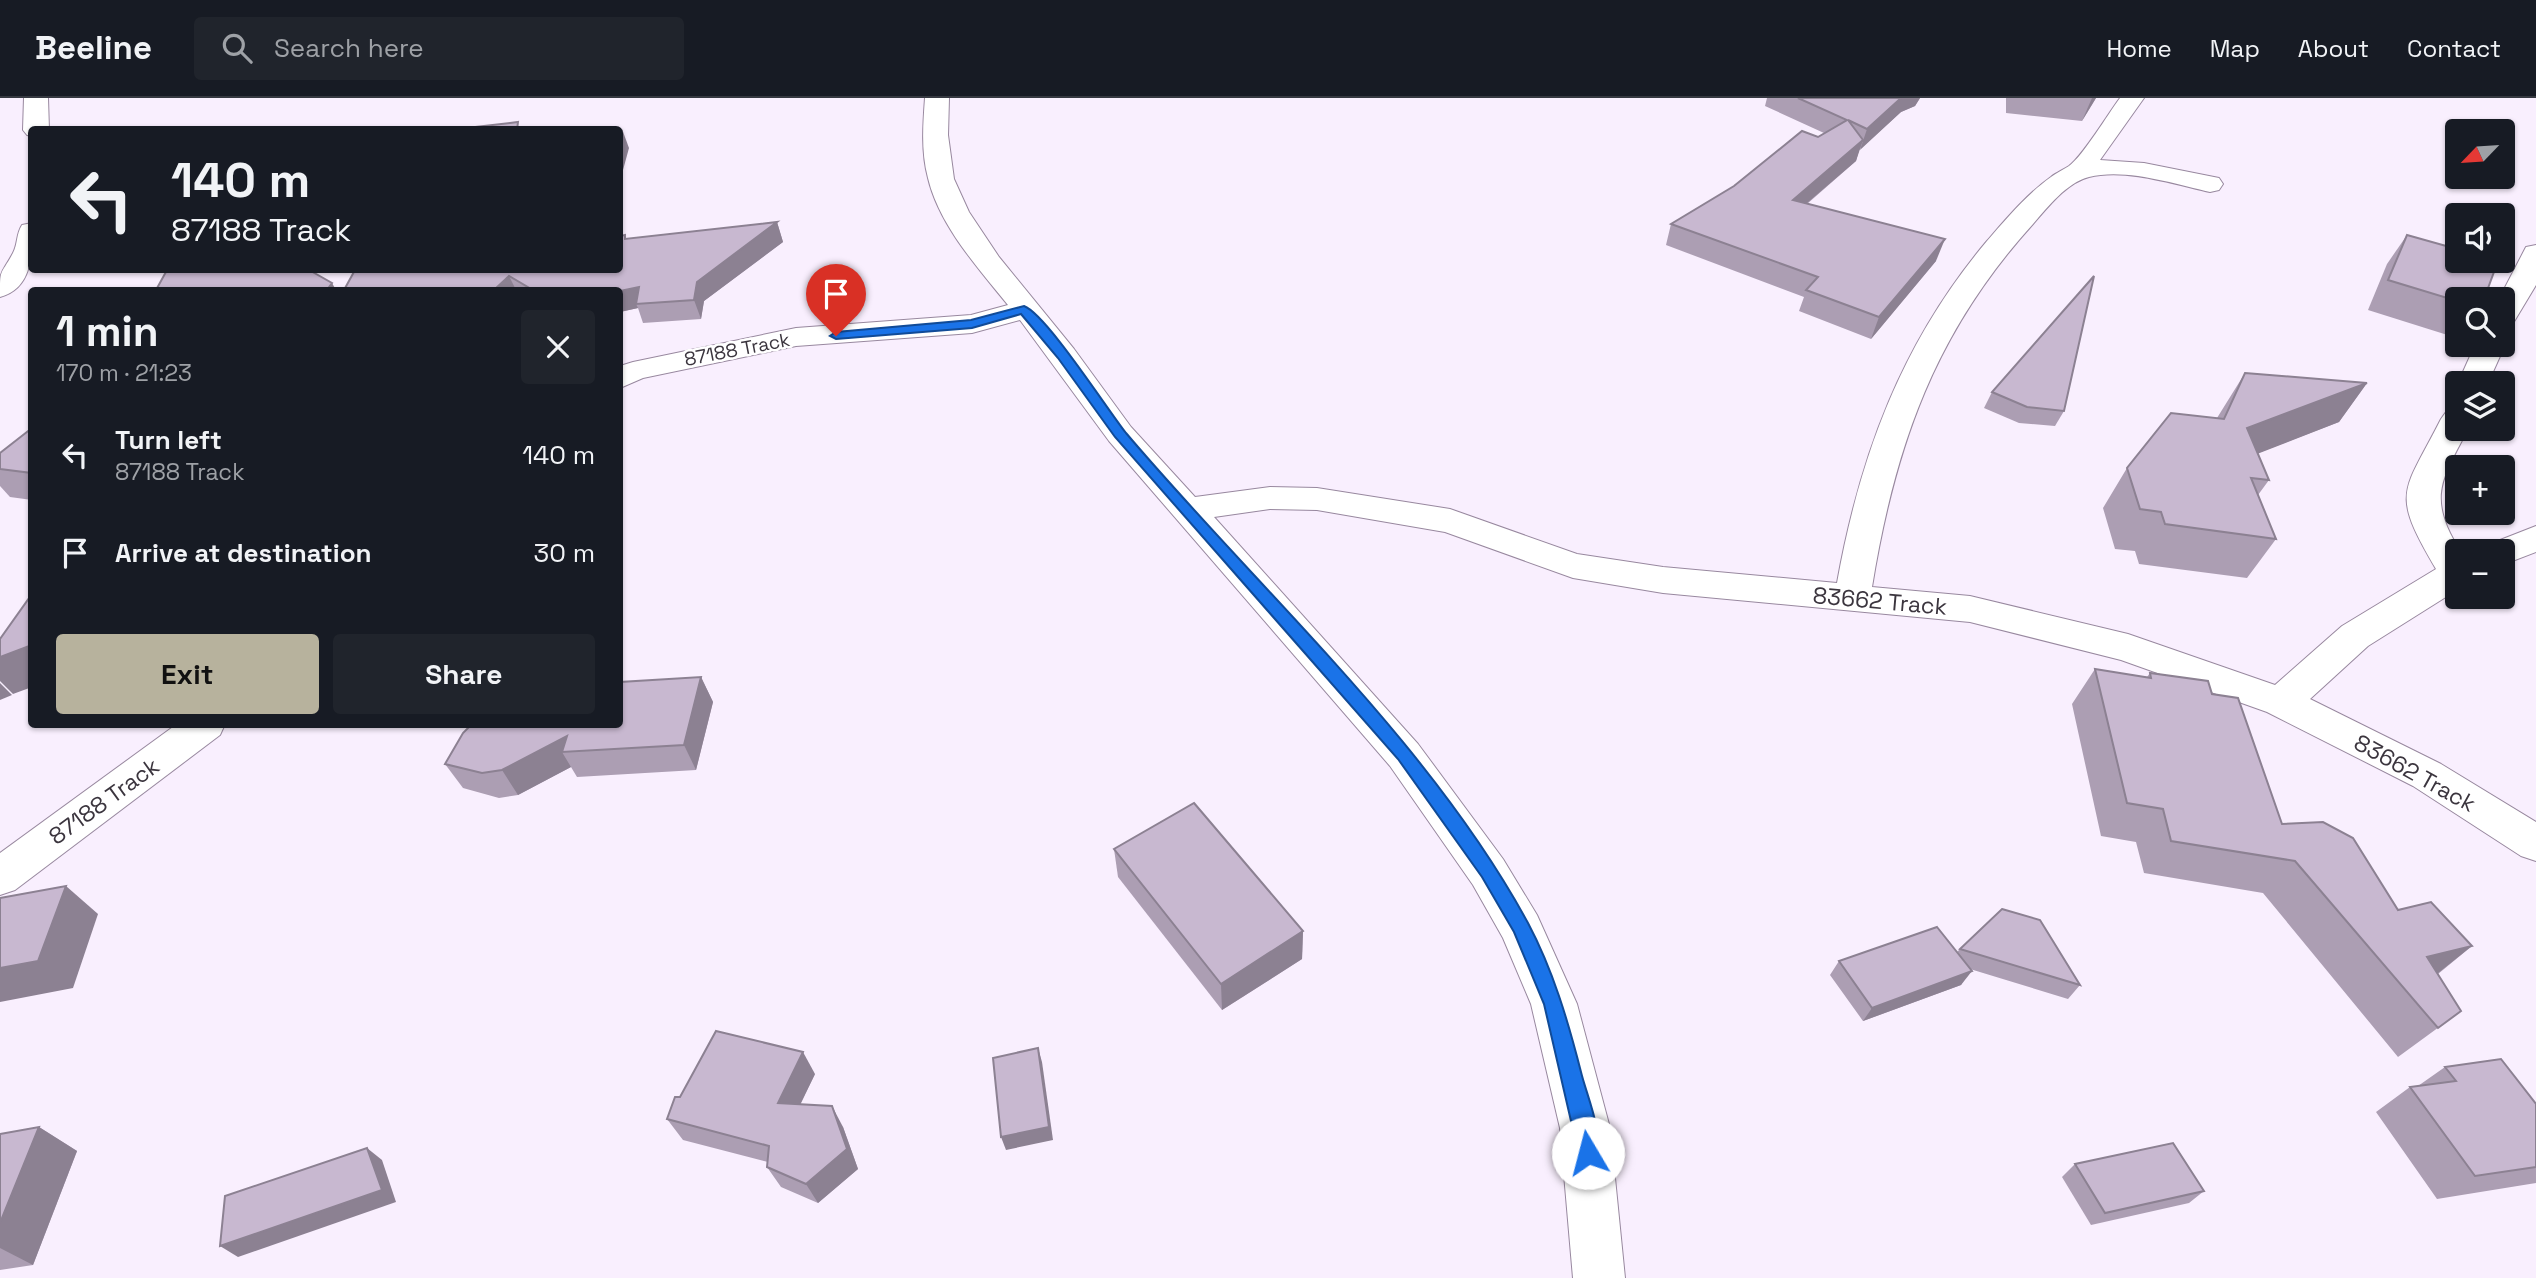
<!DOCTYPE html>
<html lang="en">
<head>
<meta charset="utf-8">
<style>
  body { margin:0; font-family:"Space Grotesk",sans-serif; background:#20242c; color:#f1f3f6; height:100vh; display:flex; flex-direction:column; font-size:26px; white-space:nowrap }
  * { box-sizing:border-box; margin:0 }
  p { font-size:23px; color:#9ea1a6 }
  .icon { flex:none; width:38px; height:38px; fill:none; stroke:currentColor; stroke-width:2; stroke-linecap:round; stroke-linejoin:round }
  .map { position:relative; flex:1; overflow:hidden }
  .panel { position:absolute; left:28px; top:189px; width:595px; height:441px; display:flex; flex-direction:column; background:#171b24; border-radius:7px; box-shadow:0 2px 5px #0004 }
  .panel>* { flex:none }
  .guide { position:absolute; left:28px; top:28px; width:595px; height:147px; border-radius:7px; box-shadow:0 2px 5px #0004; background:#171b24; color:#f1f3f6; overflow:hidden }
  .needle { width:46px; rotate:245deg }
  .tools { position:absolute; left:2445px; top:21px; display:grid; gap:14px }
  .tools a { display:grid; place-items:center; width:70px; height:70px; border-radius:7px; background:#171b24; box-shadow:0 2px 5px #0004; font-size:35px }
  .pin { position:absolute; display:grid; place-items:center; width:60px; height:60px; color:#fff; margin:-72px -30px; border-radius:50% 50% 50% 0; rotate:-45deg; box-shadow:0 0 7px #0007 }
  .pin .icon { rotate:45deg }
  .me { position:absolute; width:77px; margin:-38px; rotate:352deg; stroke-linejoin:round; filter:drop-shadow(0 0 5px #0008) }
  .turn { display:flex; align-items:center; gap:24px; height:147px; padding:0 28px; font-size:32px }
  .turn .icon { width:91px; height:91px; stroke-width:2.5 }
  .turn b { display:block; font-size:49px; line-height:60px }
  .round { display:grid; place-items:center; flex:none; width:74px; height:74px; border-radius:7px; background:#20242c }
  .overview { display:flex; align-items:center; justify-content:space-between; height:119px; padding:0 28px }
  h1 { font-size:42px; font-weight:700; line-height:52px }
  .primary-button { display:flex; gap:14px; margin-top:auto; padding:14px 28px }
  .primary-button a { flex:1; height:80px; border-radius:7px; background:#b7b29d; color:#111; font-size:28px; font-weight:700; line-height:80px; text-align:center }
  .primary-button a+a { background:#20242c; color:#f1f3f6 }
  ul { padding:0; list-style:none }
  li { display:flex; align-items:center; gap:21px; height:98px; padding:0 28px }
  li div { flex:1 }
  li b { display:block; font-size:26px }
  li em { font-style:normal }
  header { display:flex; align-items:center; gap:42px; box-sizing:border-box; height:98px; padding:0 35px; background:#171b24; border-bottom:2px solid #363941 }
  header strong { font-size:33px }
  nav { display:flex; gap:38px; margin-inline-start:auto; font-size:24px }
  .search { width:490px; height:63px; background:#20242c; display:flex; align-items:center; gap:18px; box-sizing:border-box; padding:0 24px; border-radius:7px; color:#9ea1a6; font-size:26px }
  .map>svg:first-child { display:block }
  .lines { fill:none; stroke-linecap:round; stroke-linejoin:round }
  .minor-casing { stroke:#98889f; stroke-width:2 }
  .minor { fill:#fff; fill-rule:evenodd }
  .wall { fill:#ac9eb3 }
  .shaded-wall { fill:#8c8192 }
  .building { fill:#c8b8d0; stroke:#8c8192; stroke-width:2 }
  .route { fill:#1a73e8; stroke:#114b97; stroke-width:2 }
  .labels { text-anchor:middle; stroke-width:5; stroke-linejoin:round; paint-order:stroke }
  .far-street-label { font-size:19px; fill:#3b353e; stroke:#fff }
  .street-label { font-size:23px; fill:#3b353e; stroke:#fff }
</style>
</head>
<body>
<header>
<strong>Beeline</strong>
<div class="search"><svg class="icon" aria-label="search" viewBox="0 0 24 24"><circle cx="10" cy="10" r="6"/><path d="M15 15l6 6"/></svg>Search here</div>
<nav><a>Home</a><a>Map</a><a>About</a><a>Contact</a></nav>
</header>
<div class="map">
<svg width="2536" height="1180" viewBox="0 0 2536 1180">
  <rect width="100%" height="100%" fill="#f9effe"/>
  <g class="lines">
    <g class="minor-casing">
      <g id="minor">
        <polygon points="24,0 48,0 49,32 32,32 32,38 27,37 23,32"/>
        <path d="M925,0H949L948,37L954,81L969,114L999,159L1074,251L1131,329L1195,399L1270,389L1317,390L1450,411L1577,456L1663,469L1837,485C1860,357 1902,244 1987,143C2006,121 2027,96 2051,79C2056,75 2063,72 2069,68C2083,58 2108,16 2120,0H2144L2100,62L2144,65L2219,80L2223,86L2219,92L2210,94C2174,86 2126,70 2089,79C2066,85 2048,109 2033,126C1935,234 1895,347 1872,489L1970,498L2128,536L2275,587L2342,528L2436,471C2390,393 2403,396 2441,321L2446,314L2457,311V331H2468C2441,383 2427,399 2460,453H2457V492L2368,548L2310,601L2441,666L2536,724V763L2521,758L2413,688L2267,614L2121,562L1970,524L1663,495L1573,480L1445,434L1317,412L1270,411L1214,419L1418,646L1503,761L1537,817L1577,906L1610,1030L1625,1180H1573L1560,1030L1531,906L1503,840L1473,787L1390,668L1109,343L1020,222L972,235L796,248L643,280L620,290V268L633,264L796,230L971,217L1008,207C978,170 939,127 928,80C921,54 923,27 925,0Z"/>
        <path d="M32,125C32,153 34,190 0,199C0,169 0,179 13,155C18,146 16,136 22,127Z"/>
        <polygon points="2536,147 2536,187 2512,227 2502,230 2502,201 2499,201 2526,149"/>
        <polygon points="2502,243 2505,247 2488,285 2458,285 2475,247 2502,247"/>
        <polygon points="2536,428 2536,454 2502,467 2502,453 2485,453 2490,446"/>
        <polygon points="177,626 225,626 220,637 15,792 0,797 0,755"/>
      </g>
    </g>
    <use href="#minor" class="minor"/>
  </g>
  <g class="wall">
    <polygon points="1767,0 1920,0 1915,8 1901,14 1859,52 1856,63 1807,106 1936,163 1871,241 1799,213 1804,199 1666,147 1671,126 1824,35 1765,8"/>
    <polygon points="2006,0 2096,0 2082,23 2006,15"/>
    <polygon points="777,124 783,144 704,203 701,221 643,225 638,210 620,214 620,192 344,192 627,141"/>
    <polygon points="2407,137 2457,201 2457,240 2368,212 2387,166"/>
    <polygon points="2245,275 2367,285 2339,324 2258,355 2269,382 2258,397 2276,441 2247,480 2139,466 2135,453 2115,451 2103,410 2127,370 2217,320"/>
    <polygon points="1992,294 2064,313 2055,328 2019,325 1984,310"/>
    <polygon points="32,330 32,402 10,399 0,388 0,355"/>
    <polygon points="2095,571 2147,579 2150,575 2212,596 2282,726 2398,812 2472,848 2438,876 2461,913 2398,959 2263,795 2144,775 2136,744 2101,738 2072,606"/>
    <polygon points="701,579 713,604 696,672 577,679 571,669 518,697 499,700 463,690 445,666 620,626"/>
    <polygon points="1114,751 1303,833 1302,861 1222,912 1118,779"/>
    <polygon points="1960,851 2080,887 2068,901 1970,871 1961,887 1863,923 1830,877 1839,863 1957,854"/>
    <polygon points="2445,969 2536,1006 2536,1085 2437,1101 2376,1014 2410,989 2418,988"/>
    <polygon points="815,976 800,1006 843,1029 858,1071 818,1105 781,1089 767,1069 768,1064 683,1042 667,1021 680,999"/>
    <polygon points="39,1029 77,1053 33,1167 0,1172 0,1036"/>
    <polygon points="2075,1066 2204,1093 2189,1105 2091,1127 2062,1079"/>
  </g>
  <g class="shaded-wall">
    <polygon points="1901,0 1920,0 1915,8 1901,14 1860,52 1867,31"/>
    <polygon points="2092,0 2096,0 2082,23"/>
    <polygon points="622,31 629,50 620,83 620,40"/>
    <polygon points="1863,42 1856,63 1786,123 1793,102"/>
    <polygon points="777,124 783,144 704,203 701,221 694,202 697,184"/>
    <polygon points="1945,141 1936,163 1871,241 1879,219"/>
    <polygon points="509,178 516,192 494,192"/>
    <polygon points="332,185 336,192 327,192"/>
    <polygon points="639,189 636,206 638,210 620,214 620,193"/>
    <polygon points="2367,285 2339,324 2221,370 2247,330"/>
    <polygon points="32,547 32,589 13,596 0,583 0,559"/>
    <polygon points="701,579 713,604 696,672 684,647"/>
    <polygon points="0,585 12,597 0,602"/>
    <polygon points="567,638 562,654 571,669 518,697 502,672"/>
    <polygon points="66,788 98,816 73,890 0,904 0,870"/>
    <polygon points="1303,833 1302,861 1222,912 1221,886"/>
    <polygon points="2472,848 2433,879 2427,859"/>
    <polygon points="1972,873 1961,887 1863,923 1872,910"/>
    <polygon points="1038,950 1042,964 1053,1042 1006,1052 1001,1039"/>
    <polygon points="803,954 815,976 791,1026 778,1005"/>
    <polygon points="832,1008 843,1029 858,1071 818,1105 806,1086"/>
    <polygon points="39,1029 77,1053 33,1167 0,1150 0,1125"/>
    <polygon points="367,1050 382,1062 396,1104 238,1159 220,1148"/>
  </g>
  <g class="building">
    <polygon points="1798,0 1901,0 1867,31 1848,22 1863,42 1793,102 1945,141 1879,219 1806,192 1818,179 1671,126 1734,88 1802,33 1818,39 1847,22"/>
    <polygon points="518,24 517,32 449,32"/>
    <polygon points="777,124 697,184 694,202 636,206 639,189 620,193 533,192 509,178 494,192 344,192 355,172 620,172 620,138 625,137 625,141"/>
    <polygon points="2407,137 2457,151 2457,163 2498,163 2484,201 2457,201 2457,203 2388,182"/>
    <polygon points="167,172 309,172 332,185 327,192 156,192"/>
    <polygon points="2094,178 2064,313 2027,309 1992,294"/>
    <polygon points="2245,275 2367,285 2247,330 2269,382 2251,380 2276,441 2165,426 2161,414 2140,411 2127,370 2171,315 2224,321"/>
    <polygon points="32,330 32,375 0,371 0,355"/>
    <polygon points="32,496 32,547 0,559 0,541"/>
    <polygon points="2095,571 2151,580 2150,575 2208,583 2212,596 2238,600 2282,726 2323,724 2353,740 2398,812 2431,804 2472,848 2427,859 2461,913 2438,930 2295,763 2171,743 2163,711 2127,705"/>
    <polygon points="701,579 684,647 562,654 567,638 502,672 482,675 445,666 463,635 472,626 620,626 620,584"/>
    <polygon points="1194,705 1303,833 1221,886 1114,751"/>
    <polygon points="66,788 38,863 0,870 0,800"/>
    <polygon points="2002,811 2040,822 2080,887 1960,851"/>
    <polygon points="1937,829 1972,873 1872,910 1839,863"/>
    <polygon points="716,933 803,954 778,1005 832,1008 847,1051 806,1086 767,1069 769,1048 667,1021 675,999 680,999"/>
    <polygon points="1038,950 1049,1029 1001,1039 993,960"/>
    <polygon points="2501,961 2536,1006 2536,1069 2475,1078 2410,989 2456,983 2445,969"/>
    <polygon points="39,1029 0,1125 0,1036"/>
    <polygon points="2173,1045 2204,1093 2105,1115 2075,1066"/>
    <polygon points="367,1050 382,1092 220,1148 225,1098"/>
  </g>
  <path class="route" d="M1024,208C1046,216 1107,311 1126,335C1259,492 1430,644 1528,825C1553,872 1568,923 1581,974C1587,999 1605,1037 1595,1062L1588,1065L1580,1062L1544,906L1514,834L1482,779L1398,661L1115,339L1058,260L1021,216L972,230L836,241L830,238L836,234L971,222Z"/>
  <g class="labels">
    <g class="far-street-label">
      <text transform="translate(737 251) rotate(-11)" y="7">87188 Track</text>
    </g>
    <g class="street-label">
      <text transform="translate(1880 503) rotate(5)" y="8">83662 Track</text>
      <text transform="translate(2415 675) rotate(29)" y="8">83662 Track</text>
      <text transform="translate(104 703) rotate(-36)" y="8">87188 Track</text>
    </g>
  </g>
</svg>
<div class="tools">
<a><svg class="needle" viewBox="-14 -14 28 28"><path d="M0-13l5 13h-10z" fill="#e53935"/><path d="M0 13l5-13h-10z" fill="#9ea1a6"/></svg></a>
<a><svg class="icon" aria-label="sound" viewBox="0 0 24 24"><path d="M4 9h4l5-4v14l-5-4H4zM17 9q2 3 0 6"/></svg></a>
<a><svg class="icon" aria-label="search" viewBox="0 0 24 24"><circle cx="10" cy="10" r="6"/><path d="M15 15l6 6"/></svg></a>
<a><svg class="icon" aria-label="layers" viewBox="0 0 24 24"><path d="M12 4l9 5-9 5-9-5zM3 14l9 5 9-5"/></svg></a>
<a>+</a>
<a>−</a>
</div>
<div class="pin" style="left:836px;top:238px;background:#d93025"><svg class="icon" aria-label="arrive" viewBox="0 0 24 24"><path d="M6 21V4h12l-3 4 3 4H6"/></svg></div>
<svg class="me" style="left:1588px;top:1055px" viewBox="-20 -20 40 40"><circle r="19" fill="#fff"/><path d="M0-13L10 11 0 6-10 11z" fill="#1a73e8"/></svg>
<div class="guide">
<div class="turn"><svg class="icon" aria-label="left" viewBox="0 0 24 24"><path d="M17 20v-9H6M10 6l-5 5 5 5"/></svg><div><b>140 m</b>87188 Track</div></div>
</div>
<section class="panel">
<div class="overview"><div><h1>1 min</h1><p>170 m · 21:23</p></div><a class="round"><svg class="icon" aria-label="close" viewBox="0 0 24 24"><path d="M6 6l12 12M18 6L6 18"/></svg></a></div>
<ul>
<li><svg class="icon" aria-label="left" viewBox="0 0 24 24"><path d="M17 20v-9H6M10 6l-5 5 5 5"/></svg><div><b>Turn left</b><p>87188 Track</p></div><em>140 m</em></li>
<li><svg class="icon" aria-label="arrive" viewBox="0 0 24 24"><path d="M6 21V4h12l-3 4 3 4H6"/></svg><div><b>Arrive at destination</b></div><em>30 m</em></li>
</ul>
<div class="primary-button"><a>Exit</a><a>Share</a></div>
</section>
</div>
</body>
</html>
